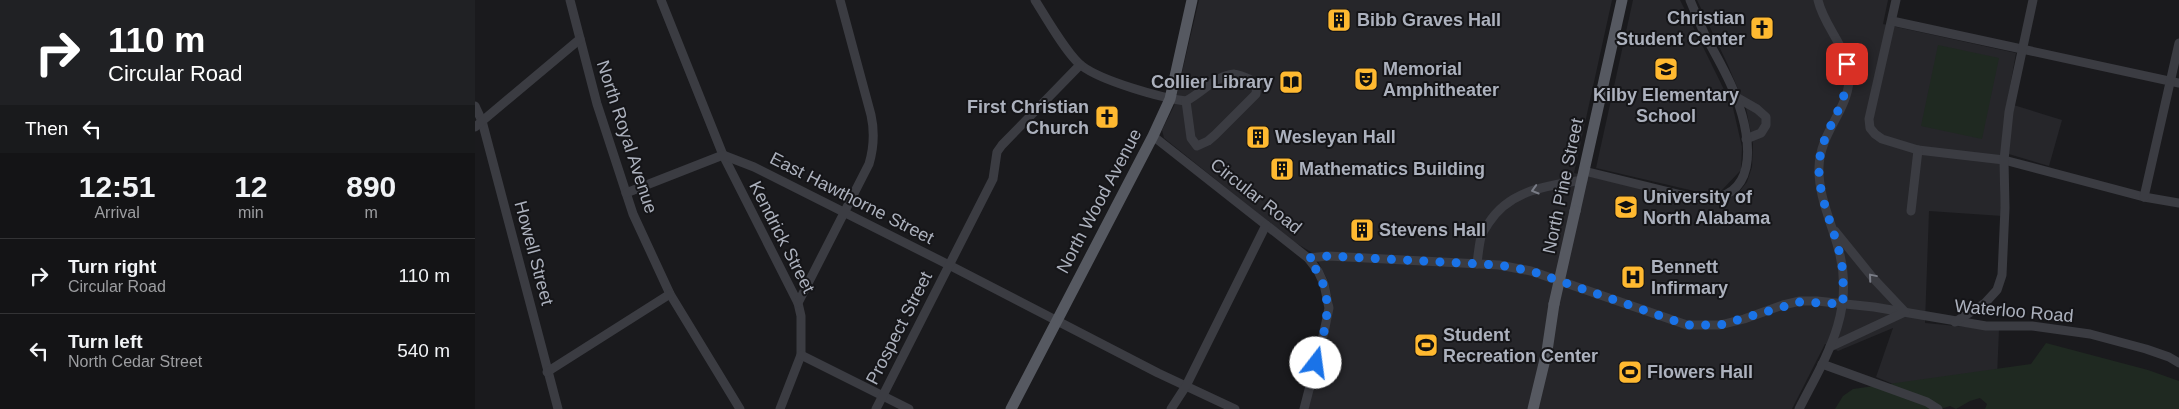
<!DOCTYPE html>
<html lang="en">
<head>
<meta charset="utf-8">
<style>
  body { margin:0; font-family:Helvetica,sans-serif; background:#212123; color:#f1f3f6; height:100vh; display:flex; flex-direction:column; font-size:19px; white-space:nowrap }
  * { box-sizing:border-box; margin:0 }
  p { font-size:16px; color:#9d9ea1 }
  .icon { flex:none; width:28px; height:28px; fill:none; stroke:currentColor; stroke-width:2; stroke-linecap:round; stroke-linejoin:round }
  .map { position:relative; flex:1; overflow:hidden }
  .panel { display:flex; flex-direction:column; background:#141416; width:475px }
  .panel>* { flex:none }
  .guide { background:#202124; color:#fff; overflow:hidden }
  .pin { position:absolute; display:grid; place-items:center; width:42px; height:42px; color:#fff; margin:-21px; border-radius:10px; box-shadow:0 2px 8px #0006 }
  .me { position:absolute; width:55px; margin:-28px; rotate:15deg; stroke-linejoin:round; filter:drop-shadow(0 0 4px #0008) }
  .turn { display:flex; align-items:center; gap:18px; height:105px; padding:0 25px; font-size:22px }
  .turn .icon { width:65px; height:65px; stroke-width:2.5 }
  .turn b { display:block; font-size:35px; line-height:42px }
  .then { display:flex; align-items:center; height:48px; padding:0 25px; background:#0003; gap:10px; font-size:19px }
  .eta { display:flex; justify-content:space-evenly; align-items:center; height:85px; text-align:center }
  .eta b { font-size:30px; font-weight:800; line-height:35px }
  ul { padding:0; list-style:none }
  li { display:flex; align-items:center; gap:15px; height:75px; padding:0 25px; border-top:1px solid #333335 }
  li div { flex:1 }
  li b { display:block; font-size:19px }
  li em { font-style:normal }
  main { display:flex; flex:1; min-height:0 }
  .map>svg:first-child { display:block }
  .built { fill:#26262a }
  .green { fill:#1f2921 }
  .lines { fill:none; stroke-linecap:round; stroke-linejoin:round }
  .minor { stroke:#3b3c42; stroke-width:9 }
  .major { stroke:#565961; stroke-width:11 }
  .major-bridge { stroke:#565961; stroke-width:11 }
  .oneway { stroke:#797c86 }
  .route { stroke:#1a73e8; stroke-width:9; stroke-dasharray:0 16.2 }
  .labels { text-anchor:middle; stroke-width:4; stroke-linejoin:round; paint-order:stroke }
  .poi-label { font-size:18px; font-weight:bold; fill:#acb1bd; stroke:#151518; text-anchor:start }
  .street-label { font-size:18px; fill:#acb1bd; stroke:#151518 }
</style>
</head>
<body>
<main>
<section class="panel">
<div class="guide">
<div class="turn"><svg class="icon" aria-label="right" viewBox="0 0 24 24"><path d="M7 20v-9h11M14 6l5 5-5 5"/></svg><div><b>110 m</b>Circular Road</div></div>
<div class="then">Then<svg class="icon" aria-label="left" viewBox="0 0 24 24"><path d="M17 20v-9H6M10 6l-5 5 5 5"/></svg></div>
</div>
<div class="eta">
<div><b>12:51</b><p>Arrival</p></div>
<div><b>12</b><p>min</p></div>
<div><b>890</b><p>m</p></div>
</div>
<ul>
<li><svg class="icon" aria-label="right" viewBox="0 0 24 24"><path d="M7 20v-9h11M14 6l5 5-5 5"/></svg><div><b>Turn right</b><p>Circular Road</p></div><em>110 m</em></li>
<li><svg class="icon" aria-label="left" viewBox="0 0 24 24"><path d="M17 20v-9H6M10 6l-5 5 5 5"/></svg><div><b>Turn left</b><p>North Cedar Street</p></div><em>540 m</em></li>
</ul>
</section>
<div class="map">
<svg width="1704" height="409" viewBox="0 0 1704 409">
  <rect width="100%" height="100%" fill="#1a1a1d"/>
  <g class="built">
    <polygon points="724,0 1137,0 1099,173 1234,204 1249,201 1264,192 1272,182 1277,167 1278,144 1271,108 1252,63 1222,0 1413,0 1408,24 1541,53 1532,103 1587,120 1574,166 1527,152 1525,194 1527,216 1454,211 1450,323 1524,330 1522,377 1428,388 1401,377 1418,328 1363,351 1350,344 1317,409 833,409 858,304 853,281 844,263 836,252 816,240 689,138 687,130 699,106"/>
    <polygon points="1158,0 1205,0 1258,108 1267,147 1266,170 1245,192 1219,191 1121,168"/>
  </g>
  <g class="green">
    <polygon points="1463,45 1524,58 1507,139 1446,126"/>
    <polygon points="1571,343 1673,370 1704,381 1704,409 1510,409 1512,404 1505,398 1495,401 1481,409 1475,406 1466,409 1360,409 1368,396 1378,389 1556,364"/>
  </g>
  <g class="lines">
    <g class="minor">
      <polyline points="95,0 122,104 158,214 195,294 265,409"/>
      <polyline points="186,0 248,155 323,303 326,316 326,355 305,409"/>
      <path d="M560,0C570,16 593,56 607,66C627,81 686,98 711,101"/>
      <polyline points="1421,0 1394,119 1395,128 1400,134 1407,139 1443,150 1529,160 1669,197 1704,203"/>
      <polyline points="1417,21 1704,83"/>
      <path d="M759,74C770,77 784,80 781,94L740,135L733,141L722,146L716,138L711,101C728,92 740,76 759,74Z"/>
      <polyline points="1261,97 1282,109 1291,117 1291,125 1286,133 1271,139"/>
      <polyline points="0,106 7,121 83,409"/>
      <polyline points="0,127 105,39"/>
      <polyline points="678,136 833,258 843,271 849,284 854,308 849,332 829,409"/>
      <path d="M1109,171L1219,198C1285,206 1278,141 1261,97C1253,75 1241,56 1230,35C1225,24 1220,12 1215,0"/>
      <polyline points="151,193 248,155 279,167 474,265 683,373 760,409"/>
      <polyline points="1669,197 1704,43"/>
      <polyline points="1436,211 1443,150"/>
      <polyline points="833,258 853,256 1024,265 1056,271 1212,325 1245,325 1269,319 1308,305 1325,301 1342,301 1399,307 1511,326 1557,326 1615,334 1671,349 1694,357 1704,363"/>
      <path d="M1002,264C1003,255 1004,245 1006,237C1007,232 1011,228 1013,224C1034,190 1071,186 1108,180"/>
      <path d="M323,303L394,164C399,147 400,133 396,115L365,0"/>
      <polyline points="1480,322 1510,303 1522,290 1527,275 1530,208 1529,160 1534,112 1558,0"/>
      <polyline points="1355,347 1430,312 1398,278 1360,231"/>
      <polyline points="326,355 434,409"/>
      <polyline points="1347,364 1452,402 1463,409"/>
      <polyline points="72,372 195,294"/>
      <polyline points="401,409 518,179 522,152 527,145 605,65"/>
      <polyline points="696,409 711,386 791,225"/>
      <path d="M1324,409C1350,358 1379,315 1365,255C1358,225 1343,198 1344,167C1345,133 1372,111 1374,81C1376,50 1349,28 1343,0"/>
    </g>
    <g class="major">
      <polyline points="1100,211 1147,0"/>
      <polyline points="536,409 678,136 695,99 717,0"/>
      <polyline points="1058,409 1072,351 1079,304"/>
    </g>
    <polyline class="major-bridge" points="1079,304 1100,211"/>
  </g>
  <defs><path id="oneway-chevron" d="M-2-3.5L2.5 0L-2 3.5" fill="none" stroke-width="1.6" stroke-linecap="round" stroke-linejoin="round" transform="scale(1.25)"/></defs>
  <g class="oneway">
    <use href="#oneway-chevron" transform="translate(1060 190) rotate(164)"/>
    <use href="#oneway-chevron" transform="translate(1397 277) rotate(-130)"/>
  </g>
  <g class="lines">
    <path class="route" d="M841,363C852,321 862,295 833,258L853,256L1024,265L1056,271L1212,325H1245L1325,302L1368,304C1368,288 1369,271 1365,255C1358,225 1343,197 1344,166C1346,126 1376,108 1372,64"/>
  </g>
  <defs>
    <g id="building-square" transform="scale(1.25)"><rect x="-9" y="-9" width="18" height="18" rx="4" fill="#ffb930" stroke="#151518"/><path d="M-4-6H4V6H1V3H-1V6H-4ZM-2.5-4.3h1.7v1.8h-1.7ZM.8-4.3h1.7v1.8H.8ZM-2.5-1h1.7V.8h-1.7ZM.8-1h1.7V.8H.8Z" fill="#111"/></g>
    <g id="church-square" transform="scale(1.25)"><rect x="-9" y="-9" width="18" height="18" rx="4" fill="#ffb930" stroke="#151518"/><path d="M-1.2-6h2.4v3.5h3.3v2.4h-3.3V6h-2.4V-.1h-3.3v-2.4h3.3Z" fill="#111"/></g>
    <g id="school-square" transform="scale(1.25)"><rect x="-9" y="-9" width="18" height="18" rx="4" fill="#ffb930" stroke="#151518"/><path d="M0-5L7-2L0 1L-7-2ZM-4 1L0 2.5L4 1V4Q0 6-4 4Z" fill="#111"/></g>
    <g id="theatre-square" transform="scale(1.25)"><rect x="-9" y="-9" width="18" height="18" rx="4" fill="#ffb930" stroke="#151518"/><path d="M-5-5.5Q0-4 5-5.5V0Q5 5 0 6Q-5 5-5 0ZM-3.3-2.5H-1v1.5H-3.3ZM1-2.5H3.3v1.5H1ZM-2.8 1Q0 5.5 2.8 1Z" fill="#111"/></g>
    <g id="library-square" transform="scale(1.25)"><rect x="-9" y="-9" width="18" height="18" rx="4" fill="#ffb930" stroke="#151518"/><path d="M-6-4Q-3-5.5-.7-3.5V5Q-3 3-6 4ZM6-4Q3-5.5 .7-3.5V5Q3 3 6 4Z" fill="#111"/></g>
    <g id="university-square" transform="scale(1.25)"><rect x="-9" y="-9" width="18" height="18" rx="4" fill="#ffb930" stroke="#151518"/><path d="M0-5L7-2L0 1L-7-2ZM-4 1L0 2.5L4 1V4Q0 6-4 4Z" fill="#111"/></g>
    <g id="hospital-square" transform="scale(1.25)"><rect x="-9" y="-9" width="18" height="18" rx="4" fill="#ffb930" stroke="#151518"/><path d="M-5-5h3v3.5h4V-5h3V5h-3V1.5h-4V5h-3Z" fill="#111"/></g>
    <g id="stadium-square" transform="scale(1.25)"><rect x="-9" y="-9" width="18" height="18" rx="4" fill="#ffb930" stroke="#151518"/><path d="M0-5a6.5 5 0 1 0 0 10a6.5 5 0 1 0 0-10ZM-3.5-1.8h7v3.6h-7Z" fill="#111"/></g>
  </defs>
  <g fill-rule="evenodd">
    <use href="#building-square" x="864" y="20"/>
    <use href="#church-square" x="1287" y="28"/>
    <use href="#school-square" x="1191" y="69"/>
    <use href="#theatre-square" x="891" y="79"/>
    <use href="#library-square" x="816" y="82"/>
    <use href="#church-square" x="632" y="117"/>
    <use href="#building-square" x="783" y="137"/>
    <use href="#building-square" x="807" y="169"/>
    <use href="#university-square" x="1151" y="207"/>
    <use href="#building-square" x="887" y="230"/>
    <use href="#hospital-square" x="1158" y="277"/>
    <use href="#stadium-square" x="951" y="345"/>
    <use href="#stadium-square" x="1155" y="372"/>
  </g>
  <g class="labels">
    <g class="poi-label">
      <text x="1270" y="24" text-anchor="end">Christian<tspan x="1270" dy="21">Student Center</tspan></text>
      <text x="882" y="26">Bibb Graves Hall</text>
      <text x="908" y="75">Memorial<tspan x="908" dy="21">Amphitheater</tspan></text>
      <text x="798" y="88" text-anchor="end">Collier Library</text>
      <text x="1191" y="101" text-anchor="middle">Kilby Elementary<tspan x="1191" dy="21">School</tspan></text>
      <text x="614" y="113" text-anchor="end">First Christian<tspan x="614" dy="21">Church</tspan></text>
      <text x="800" y="143">Wesleyan Hall</text>
      <text x="824" y="175">Mathematics Building</text>
      <text x="1168" y="203">University of<tspan x="1168" dy="21">North Alabama</tspan></text>
      <text x="904" y="236">Stevens Hall</text>
      <text x="1176" y="273">Bennett<tspan x="1176" dy="21">Infirmary</tspan></text>
      <text x="968" y="341">Student<tspan x="968" dy="21">Recreation Center</tspan></text>
      <text x="1172" y="378">Flowers Hall</text>
    </g>
    <g class="street-label">
      <text transform="translate(152 137) rotate(72)" y="6">North Royal Avenue</text>
      <text transform="translate(1088 186) rotate(-78)" y="6">North Pine Street</text>
      <text transform="translate(781 196) rotate(38)" y="6">Circular Road</text>
      <text transform="translate(377 198) rotate(27)" y="6">East Hawthorne Street</text>
      <text transform="translate(624 201) rotate(-62)" y="6">North Wood Avenue</text>
      <text transform="translate(307 237) rotate(63)" y="6">Kendrick Street</text>
      <text transform="translate(59 253) rotate(75)" y="6">Howell Street</text>
      <text transform="translate(1539 311) rotate(5)" y="6">Waterloo Road</text>
      <text transform="translate(424 328) rotate(-63)" y="6">Prospect Street</text>
    </g>
  </g>
</svg>
<div class="pin" style="left:1372px;top:64px;background:#d93025"><svg class="icon" aria-label="arrive" viewBox="0 0 24 24"><path d="M6 21V4h12l-3 4 3 4H6"/></svg></div>
<svg class="me" style="left:841px;top:363px" viewBox="-20 -20 40 40"><circle r="19" fill="#fff"/><path d="M0-13L10 11 0 6-10 11z" fill="#1a73e8"/></svg>
</div>
</main>
</body>
</html>
